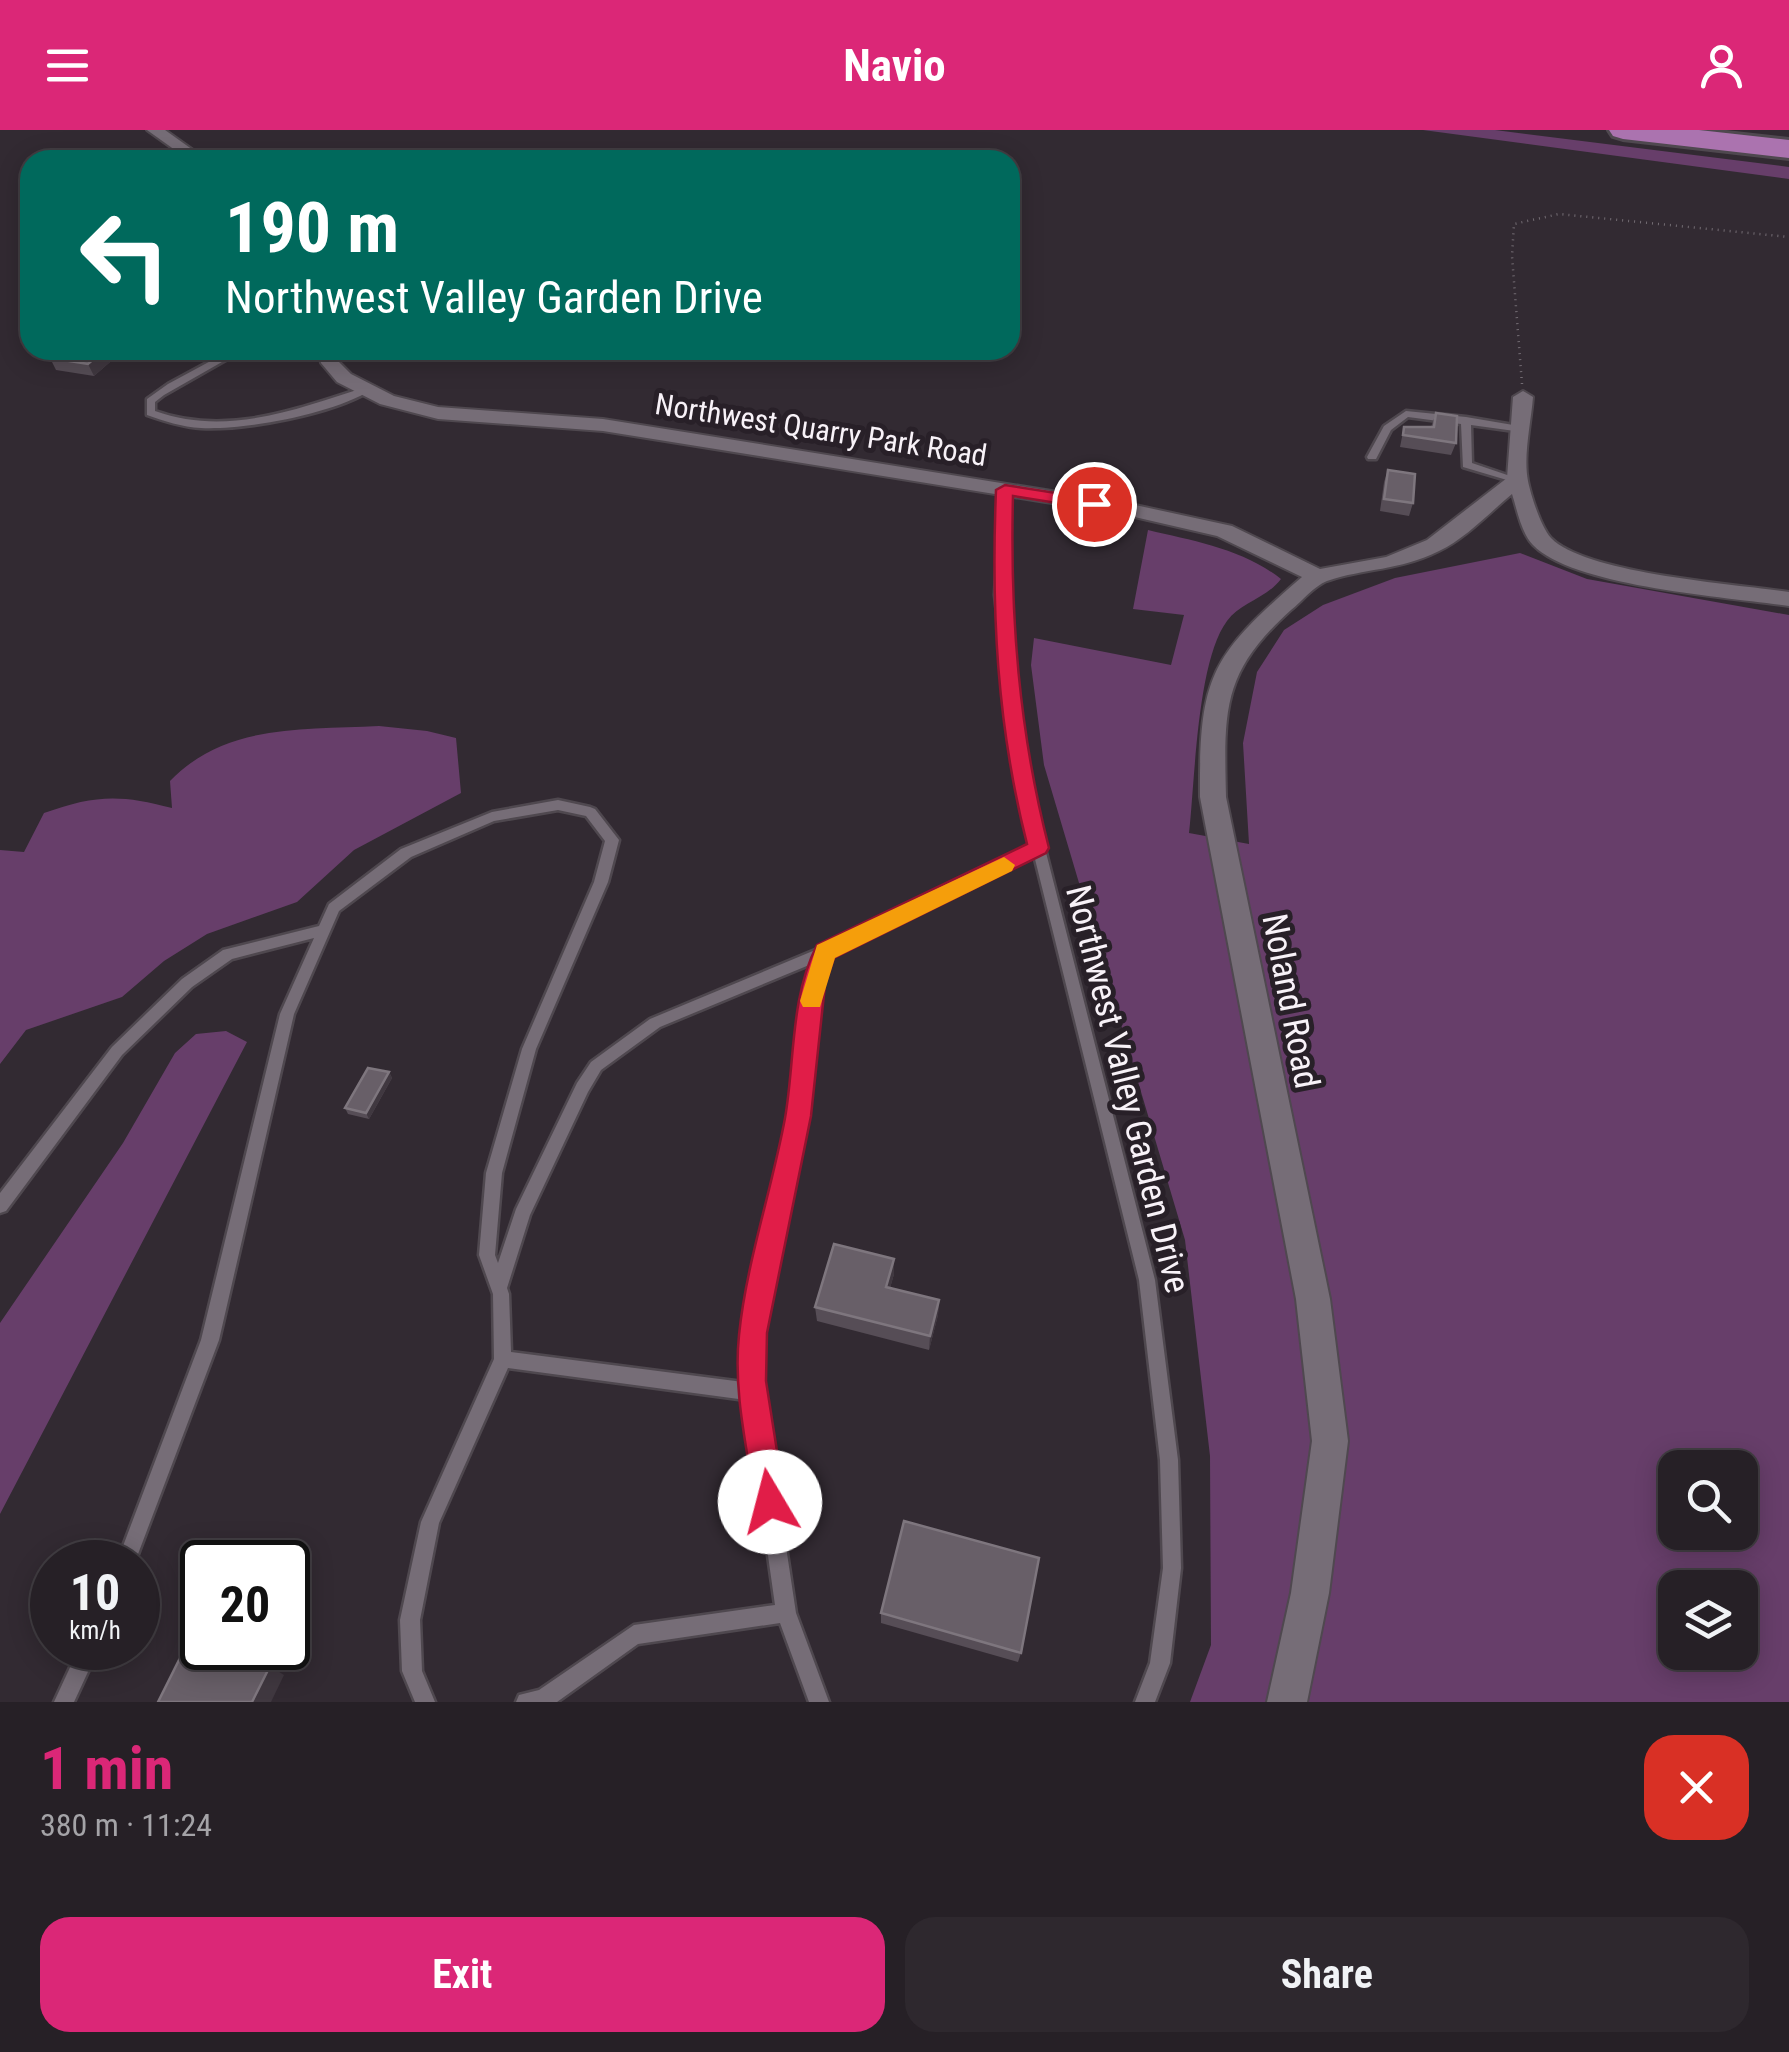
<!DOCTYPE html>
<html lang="en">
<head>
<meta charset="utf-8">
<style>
  body { margin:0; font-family:"Roboto Condensed",sans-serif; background:#2e282e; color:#f1f3f6; height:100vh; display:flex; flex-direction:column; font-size:38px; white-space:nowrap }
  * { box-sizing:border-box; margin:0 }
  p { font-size:32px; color:#a4a3a7 }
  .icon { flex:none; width:55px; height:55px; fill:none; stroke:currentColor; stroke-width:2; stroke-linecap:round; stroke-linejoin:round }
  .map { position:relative; height:1572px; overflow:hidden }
  .side { display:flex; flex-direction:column; background:#262026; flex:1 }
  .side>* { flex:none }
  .banner { position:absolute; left:20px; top:20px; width:1000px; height:210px; border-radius:30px; box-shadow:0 5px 25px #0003,0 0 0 2px #423e43; background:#00695c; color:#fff; overflow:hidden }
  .buttons { position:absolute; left:1658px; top:1320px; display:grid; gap:20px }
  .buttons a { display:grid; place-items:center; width:100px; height:100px; border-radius:20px; background:#262026; box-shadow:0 5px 25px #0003,0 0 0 2px #423e43; font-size:50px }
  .speed { position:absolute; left:30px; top:1410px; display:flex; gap:20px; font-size:50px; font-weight:700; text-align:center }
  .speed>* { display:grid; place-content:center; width:130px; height:130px; border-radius:50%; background:#262026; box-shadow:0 5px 25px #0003,0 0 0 2px #423e43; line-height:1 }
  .speed small { font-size:25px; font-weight:400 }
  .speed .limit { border:5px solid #111; border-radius:15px; background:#fff; color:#111 }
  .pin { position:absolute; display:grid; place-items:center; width:85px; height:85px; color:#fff; margin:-42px; border:5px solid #fff; border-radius:50%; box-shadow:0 2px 10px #0007 }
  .me { position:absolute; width:110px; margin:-55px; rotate:352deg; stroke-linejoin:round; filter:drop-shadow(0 0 8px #0008) }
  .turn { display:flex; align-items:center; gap:35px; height:210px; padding:0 40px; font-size:45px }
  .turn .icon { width:130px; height:130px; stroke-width:2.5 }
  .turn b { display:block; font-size:70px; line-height:85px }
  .round { display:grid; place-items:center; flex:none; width:105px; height:105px; border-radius:30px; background:#2e282e }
  .summary { display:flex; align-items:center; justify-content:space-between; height:170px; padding:0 40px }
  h1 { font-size:60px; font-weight:700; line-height:75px; color:#db2777 }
  .action { display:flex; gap:20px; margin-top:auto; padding:20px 40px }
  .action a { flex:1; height:115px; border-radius:30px; background:#db2777; color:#fff; font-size:40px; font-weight:700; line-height:115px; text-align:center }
  .action a+a { background:#2e282e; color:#f1f3f6 }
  header { display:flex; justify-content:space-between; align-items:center; height:130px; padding:0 40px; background:#db2777; color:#fff; font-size:45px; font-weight:700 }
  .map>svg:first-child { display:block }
  .green { fill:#673e6a; fill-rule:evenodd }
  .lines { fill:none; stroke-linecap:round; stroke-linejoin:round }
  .service-casing { stroke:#4f484f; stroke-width:5 }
  .minor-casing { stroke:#4f484f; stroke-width:4 }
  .motorway-casing { stroke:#4f484f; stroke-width:6 }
  .path { stroke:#736c73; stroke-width:2.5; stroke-dasharray:1 5; stroke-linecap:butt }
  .service { fill:#766d77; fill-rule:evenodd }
  .minor { fill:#766d77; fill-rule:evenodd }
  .motorway { fill:#ab73af; fill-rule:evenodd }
  .wall { fill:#564d56 }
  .shaded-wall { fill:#403840 }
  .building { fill:#685f68; stroke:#7e767e; stroke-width:2.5 }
  .route { fill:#e11d48; stroke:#92132f; stroke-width:2.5 }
  .slow { fill:#f59e0b }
  .labels { text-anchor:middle; stroke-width:10; stroke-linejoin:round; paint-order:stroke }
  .far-street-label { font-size:30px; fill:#f8f2f8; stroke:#282028 }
  .street-label { font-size:35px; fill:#f8f2f8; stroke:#282028 }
</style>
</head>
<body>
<header><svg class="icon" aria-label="menu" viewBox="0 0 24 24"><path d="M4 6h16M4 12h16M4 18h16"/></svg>Navio<svg class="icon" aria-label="person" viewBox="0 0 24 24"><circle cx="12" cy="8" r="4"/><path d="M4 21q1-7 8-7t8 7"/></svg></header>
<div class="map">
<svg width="1789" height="1572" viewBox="0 0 1789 1572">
  <rect width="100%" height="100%" fill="#322a32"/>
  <g class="green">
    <polygon points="1423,0 1495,0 1789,37 1789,49"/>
    <path d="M1148,400C1194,411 1243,419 1281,449C1267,468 1240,473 1227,491C1197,531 1195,650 1189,703L1249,714L1243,613L1257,542L1284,500L1323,475L1395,448L1520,423L1587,449L1789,485V1572H1190L1211,1515L1210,1326L1185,1110L1044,635L1031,535L1034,508L1171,535L1184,485L1133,479ZM1675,1338H1740V1402H1675ZM1675,1458H1740V1522H1675Z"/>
    <path d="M379,596L427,601L456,608L461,663L354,720L297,772L207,804L164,831L122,867L26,900L0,934V720L24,722L44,683C94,665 120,664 172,678L170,651C226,593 304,600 379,596Z"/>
    <polygon points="226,901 247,912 0,1384 0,1193 123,1013 175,923 196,904"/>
  </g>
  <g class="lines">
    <g class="service-casing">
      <g id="service">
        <path d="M231,220H243L164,265L155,272V281C227,307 297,279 366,257L371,260C332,284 247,300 201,298C182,297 164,291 147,285V269L168,254Z"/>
        <polygon points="1406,281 1466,287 1525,297 1525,301 1522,302 1471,295 1472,333 1522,350 1517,353 1463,337 1461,294 1408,287 1391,300 1376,329 1368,329 1367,327 1384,296"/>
        <path d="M1005,357L1010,360L1007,465L1028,652L1155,1150L1178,1330L1181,1438L1170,1533L1155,1572H1135L1150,1533L1163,1438L1160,1330L1139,1150L1034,725L831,826L820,855L806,986L762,1203L761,1251L796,1483L829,1572H809L780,1493L638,1514L557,1572H516L519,1565L539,1560L634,1495L775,1475L746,1270L508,1238L439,1393L420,1490L422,1541L435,1572H415L402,1541L400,1490L421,1392L494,1229L493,1164L479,1125L486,1043L522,919L594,752L605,711L586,686L558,680L494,691L411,727L339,781L294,884L219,1210L135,1432H117L201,1210L280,884L314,808L232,829L192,857L122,925L6,1081L0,1083V1063L112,917L182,849L223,820L319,796L329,774L401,719L492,682L558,670L590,677L595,679L619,710L608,752L536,919L502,1043L495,1125L498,1133L516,1079L577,953L591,932L650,889L820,818L1031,715L1016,652L995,465L1000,360ZM814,833L806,855L790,986L744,1203L743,1252L511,1222L509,1164L507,1158L530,1085L588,962L601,940L660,897Z"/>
        <polygon points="79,1518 99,1518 74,1572 54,1572"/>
      </g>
    </g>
    <g class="minor-casing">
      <g id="minor">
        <polygon points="147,0 165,0 207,30 189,30"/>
        <path d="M318,220H336L339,232L351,244L394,266L438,277L603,289L1126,373L1232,396L1320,439L1386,427L1427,410L1507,348L1513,267L1523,261L1533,267C1531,293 1523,326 1528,351C1531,366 1541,397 1551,408C1586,444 1736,454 1789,462V476C1728,467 1574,457 1533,415C1521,403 1517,379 1512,364C1489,383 1465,409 1439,421C1399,441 1365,438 1327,451C1314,456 1302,471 1291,480C1222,542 1224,579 1226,667L1330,1169L1348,1311L1329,1463L1307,1572H1267L1291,1463L1312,1311L1296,1169L1200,667C1199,545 1211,526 1302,447L1217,406L1126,385L603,301L438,289L380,274L337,252L321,233Z"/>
      </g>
    </g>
    <g class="motorway-casing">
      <polygon id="motorway" points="1609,0 1699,0 1789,10 1789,28 1623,9 1613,6"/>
    </g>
    <polyline class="path" points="1522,254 1512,126 1514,94 1559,84 1789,107"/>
    <use href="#service" class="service"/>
    <use href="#minor" class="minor"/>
    <use href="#motorway" class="motorway"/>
  </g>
  <g class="wall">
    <polygon points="50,228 110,232 94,246 56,240"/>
    <polygon points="1436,283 1456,313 1451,325 1400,317 1404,297 1431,297"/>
    <polygon points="1388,340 1413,373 1409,386 1380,381 1384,352"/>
    <polygon points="389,942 392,948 369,989 348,984 345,978"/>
    <polygon points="894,1144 890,1158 939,1170 938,1185 929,1220 817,1191 815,1177"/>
    <polygon points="881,1483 1021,1523 1018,1532 881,1493"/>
  </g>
  <g class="shaded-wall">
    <polygon points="104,220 110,232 94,246 88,234"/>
    <polygon points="389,942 392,948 369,989 366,983"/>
    <polygon points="894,1129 894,1144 886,1172 886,1157"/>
    <polygon points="939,1170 938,1185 929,1220 930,1206"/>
    <polygon points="270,1536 284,1545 271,1572 252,1572"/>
  </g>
  <g class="building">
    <polygon points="60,220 104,220 88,234 50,228"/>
    <polygon points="1436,283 1457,286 1456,313 1403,305 1404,297 1434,297"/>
    <polygon points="1388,340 1415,344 1413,373 1384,369"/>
    <polygon points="368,938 389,942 366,983 345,978"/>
    <polygon points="834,1114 894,1129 886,1157 939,1170 930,1206 815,1177"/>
    <polygon points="904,1391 1039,1428 1021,1523 881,1483"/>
    <polygon points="188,1512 270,1536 252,1572 158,1572"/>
  </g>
  <path class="route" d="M1005,355L1094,369L1103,374L1094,379L1013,366C1010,487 1019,601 1049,718L1046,723L834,828L825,855L811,986L767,1203L766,1251L785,1372L781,1383L770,1388L759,1383L755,1372C747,1318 733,1261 739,1205C746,1134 772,1059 785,988C795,931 790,868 817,815L1027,714C997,596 991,481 996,360Z"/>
  <polygon class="slow" points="1004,727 1015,735 1012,741 835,828 820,877 803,877 800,871 817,815"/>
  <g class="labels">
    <g class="far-street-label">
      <text transform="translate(821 300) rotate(9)" y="10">Northwest Quarry Park Road</text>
    </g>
    <g class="street-label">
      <text transform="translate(1291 871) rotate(79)" y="12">Noland Road</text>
      <text transform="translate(1128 959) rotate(76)" y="12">Northwest Valley Garden Drive</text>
    </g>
  </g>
</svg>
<div class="buttons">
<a><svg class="icon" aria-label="search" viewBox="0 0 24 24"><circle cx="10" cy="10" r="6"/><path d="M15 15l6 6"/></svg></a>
<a><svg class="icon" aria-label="layers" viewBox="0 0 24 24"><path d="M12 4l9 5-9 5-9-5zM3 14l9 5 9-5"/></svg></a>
</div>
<div class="speed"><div>10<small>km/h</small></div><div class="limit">20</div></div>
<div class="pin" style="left:1094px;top:374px;background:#d93025"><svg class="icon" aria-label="arrive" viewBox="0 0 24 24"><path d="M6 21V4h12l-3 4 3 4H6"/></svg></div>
<svg class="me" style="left:770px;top:1372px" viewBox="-20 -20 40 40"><circle r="19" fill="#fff"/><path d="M0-13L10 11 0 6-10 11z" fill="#e11d48"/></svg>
<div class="banner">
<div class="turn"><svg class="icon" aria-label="left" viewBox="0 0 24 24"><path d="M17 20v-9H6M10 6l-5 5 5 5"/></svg><div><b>190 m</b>Northwest Valley Garden Drive</div></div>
</div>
</div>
<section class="side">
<div class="summary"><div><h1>1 min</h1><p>380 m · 11:24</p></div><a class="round" style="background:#d93025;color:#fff"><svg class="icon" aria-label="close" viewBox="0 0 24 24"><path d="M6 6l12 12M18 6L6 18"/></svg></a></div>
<div class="action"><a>Exit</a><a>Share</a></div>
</section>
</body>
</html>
